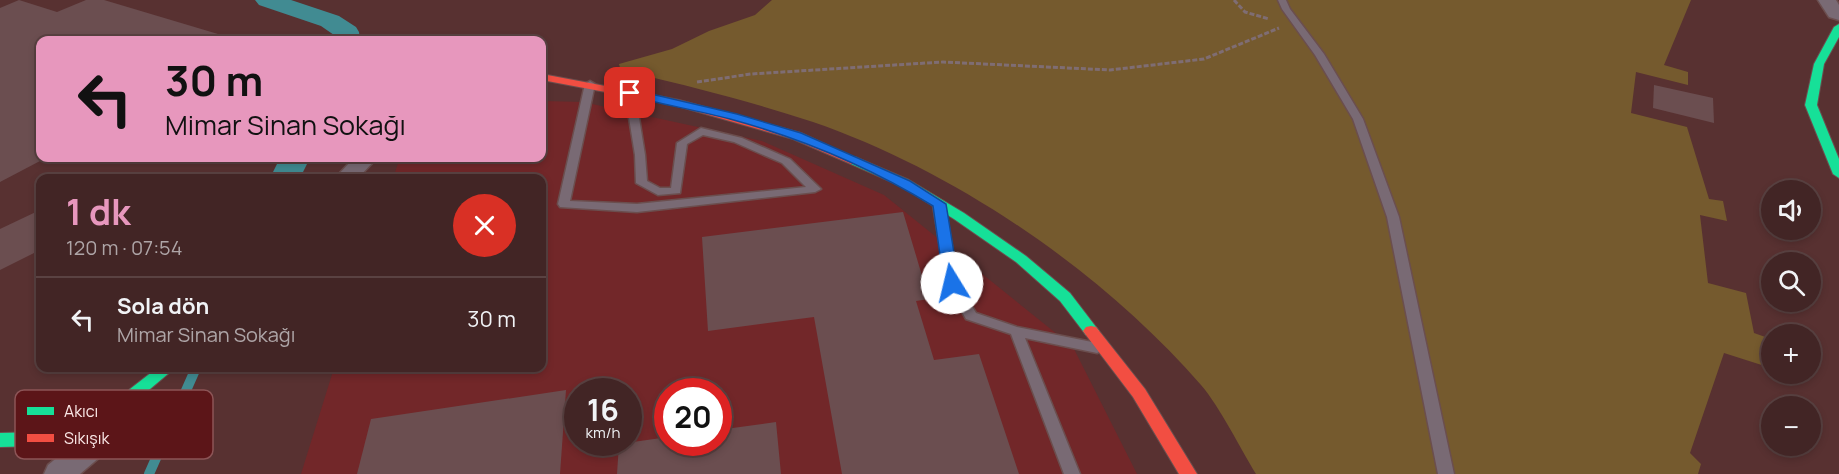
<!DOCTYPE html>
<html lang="tr">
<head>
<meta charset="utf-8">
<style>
  body { margin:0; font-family:Manrope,sans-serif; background:#492d2d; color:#f1f3f6; height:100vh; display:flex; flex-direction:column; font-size:22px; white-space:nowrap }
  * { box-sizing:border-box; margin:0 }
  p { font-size:20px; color:#aea5a7 }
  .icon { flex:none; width:33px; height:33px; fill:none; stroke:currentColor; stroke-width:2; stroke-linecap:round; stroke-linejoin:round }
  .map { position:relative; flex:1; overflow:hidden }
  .sheet { position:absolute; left:36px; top:174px; width:510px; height:198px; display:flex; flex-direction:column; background:#422525; border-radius:12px; box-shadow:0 3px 9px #0003,0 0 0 2px #5a4242 }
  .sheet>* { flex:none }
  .banner { position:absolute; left:36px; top:36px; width:510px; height:126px; border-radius:12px; box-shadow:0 3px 9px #0003,0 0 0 2px #5a4242; background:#e797bd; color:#111; overflow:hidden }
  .buttons { position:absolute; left:1761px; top:180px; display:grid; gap:12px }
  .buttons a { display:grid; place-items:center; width:60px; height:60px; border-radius:50%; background:#422525; box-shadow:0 3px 9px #0003,0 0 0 2px #5a4242; font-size:30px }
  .speed { position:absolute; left:564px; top:378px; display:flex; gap:12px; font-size:30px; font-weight:700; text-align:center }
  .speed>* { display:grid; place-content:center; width:78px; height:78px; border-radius:50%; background:#422525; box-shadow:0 3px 9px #0003,0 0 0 2px #5a4242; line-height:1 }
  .speed small { font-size:15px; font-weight:400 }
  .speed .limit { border:9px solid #d22; background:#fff; color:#111 }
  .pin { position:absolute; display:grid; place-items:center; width:51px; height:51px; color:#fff; margin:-26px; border-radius:12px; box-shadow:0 3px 9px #0006 }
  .me { position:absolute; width:66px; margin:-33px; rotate:351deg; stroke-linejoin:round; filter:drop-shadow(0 0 4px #0008) }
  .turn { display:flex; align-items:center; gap:21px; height:126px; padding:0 30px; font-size:27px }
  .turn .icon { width:78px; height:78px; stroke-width:2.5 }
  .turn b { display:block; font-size:42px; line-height:51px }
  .round { display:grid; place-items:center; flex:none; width:63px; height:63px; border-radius:32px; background:#492d2d }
  .head { display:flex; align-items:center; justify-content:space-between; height:102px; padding:0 30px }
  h1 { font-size:36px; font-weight:700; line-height:45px; color:#e797bd }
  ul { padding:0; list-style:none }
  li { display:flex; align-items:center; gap:18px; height:84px; padding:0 30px; border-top:2px solid #5a4242 }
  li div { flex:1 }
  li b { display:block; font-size:22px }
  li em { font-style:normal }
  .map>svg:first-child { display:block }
  .built { fill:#722729; fill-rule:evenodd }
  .green { fill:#755a2e }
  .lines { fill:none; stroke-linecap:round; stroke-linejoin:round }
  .stream { stroke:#418b92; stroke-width:10 }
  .canal { fill:#418b92; fill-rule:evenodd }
  .building { fill:#6b4e50 }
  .lane-casing { stroke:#6b4e4e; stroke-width:3 }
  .street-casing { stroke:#6b4e4e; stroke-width:3 }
  .fast-casing { stroke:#6b4e4e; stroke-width:2 }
  .jam-casing { stroke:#6b4e4e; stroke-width:2 }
  .path { stroke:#7f6d73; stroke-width:3; stroke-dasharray:5 2; stroke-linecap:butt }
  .lane { fill:#796a74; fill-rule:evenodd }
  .street { fill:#796a74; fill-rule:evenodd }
  .fast { fill:#16e098; fill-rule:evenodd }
  .jam { fill:#f24e42; fill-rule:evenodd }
  .route { fill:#1a73e8; stroke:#114b97; stroke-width:1.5 }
  .key { fill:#5c1518; stroke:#8c5456; stroke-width:1.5 }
  .key-label { font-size:16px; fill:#fbe8e7 }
</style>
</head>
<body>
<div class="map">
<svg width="1839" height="474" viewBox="0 0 1839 474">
  <rect width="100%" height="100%" fill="#583131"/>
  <path class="built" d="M542,101L583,102L762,141L884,195L1073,347L1137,474H301L334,368H542V178H393L400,158H542ZM578,392H628V442H578ZM668,392H718V442H668Z"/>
  <path class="green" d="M772,0H1691L1664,65L1688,72V85L1636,72L1631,113L1687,127L1709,199L1723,201L1727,221L1700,215L1708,283L1746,293L1754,333L1771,339V368L1724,353L1690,453L1701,464L1698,474H1256C1240,448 1220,407 1201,385C1102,271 955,171 813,122C774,109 734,98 695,88C670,81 645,77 620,68L619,64L672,49L709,31L755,15Z"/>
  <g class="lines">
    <polyline class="stream" points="149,474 196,368"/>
    <g class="canal">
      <polygon points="255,0 291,0 339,16 356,27 359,32 360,40 335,40 334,35 321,26 259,5"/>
      <polygon points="280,158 310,158 300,178 270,178"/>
    </g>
  </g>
  <g class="building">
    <polygon points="19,0 57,12 86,0 104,0 218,34 217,40 40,40 40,161 0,182 0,8"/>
    <polygon points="1654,85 1713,98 1714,123 1653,108"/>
    <polygon points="40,210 40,250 0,270 0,229"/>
    <polygon points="903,212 929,299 916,301 934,360 979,354 1019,474 842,474 814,317 708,331 702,237"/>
    <polygon points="566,390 560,474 357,474 371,419"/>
    <polygon points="776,422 781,474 617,474 619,444 668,437 668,442 718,442 718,430"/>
  </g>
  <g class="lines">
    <g class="lane-casing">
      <g id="lane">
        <polygon points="1278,0 1286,0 1290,9 1324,54 1363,119 1399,217 1454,474 1438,474 1387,217 1353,119 1315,55 1282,9"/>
        <polygon points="590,81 595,84 570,201 637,204 806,187 782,163 734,142 703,135 687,144 680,193 658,195 636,183 635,155 625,93 630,90 635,93 645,155 647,181 660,188 671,188 677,143 701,128 742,138 790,159 821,189 815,192 637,212 560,207 558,204 585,84"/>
        <polygon points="939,201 945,205 958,283 976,313 1017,327 1097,343 1102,345 1104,348 1102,351 1097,353 1025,338 1080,474 1064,474 1011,334 966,319 946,283 933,205"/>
      </g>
    </g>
    <g class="street-casing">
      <g id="street">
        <polygon points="1818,0 1836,0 1839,5 1839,20 1829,17"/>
        <polygon points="354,158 377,158 358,178 335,178"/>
        <polygon points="125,408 135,411 140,419 135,427 80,474 44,474 48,465 115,411"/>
      </g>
    </g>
    <g class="fast-casing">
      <g id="fast">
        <polygon points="1839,24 1839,37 1824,64 1817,105 1839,159 1839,178 1833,174 1805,105 1814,64 1834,27"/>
        <polygon points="855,157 909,180 964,213 1026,256 1070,293 1096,327 1099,331 1096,335 1086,335 1060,301 1016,262 954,219 901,186 851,164 849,161"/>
        <polygon points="157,368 175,368 100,431 41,446 0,447 0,433 41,432 89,421"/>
      </g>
    </g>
    <g class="jam-casing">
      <g id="jam">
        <polygon points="542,74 679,100 801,133 861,161 859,164 851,164 793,139 674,105 542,80"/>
        <polygon points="1091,326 1096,327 1145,389 1197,474 1179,474 1133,397 1086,335 1083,331 1086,327"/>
      </g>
    </g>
    <g class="path">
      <polyline points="1234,0 1245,12 1269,19"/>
      <polyline points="697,82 751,74 943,62 1110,70 1204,59 1279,28"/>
    </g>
    <use href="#lane" class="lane"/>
    <use href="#street" class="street"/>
    <use href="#fast" class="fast"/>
    <use href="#jam" class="jam"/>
  </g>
  <path class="route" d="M630,89L737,114L801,133L910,181L946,204L959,283L952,288L944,283L933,206C871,168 800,138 730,119C695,110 660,104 626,95L624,93Z"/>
  <rect x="15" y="390" width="198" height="69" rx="9" class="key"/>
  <rect x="27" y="407" width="27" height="8" fill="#16e098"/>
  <rect x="27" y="434" width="27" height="8" fill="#f24e42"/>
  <g class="key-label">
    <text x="64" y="417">Akıcı</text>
    <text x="64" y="444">Sıkışık</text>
  </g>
</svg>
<div class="buttons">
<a><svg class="icon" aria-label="sound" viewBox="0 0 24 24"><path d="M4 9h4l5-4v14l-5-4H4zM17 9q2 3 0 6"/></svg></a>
<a><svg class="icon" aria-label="search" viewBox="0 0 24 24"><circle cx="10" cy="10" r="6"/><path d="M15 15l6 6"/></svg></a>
<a>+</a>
<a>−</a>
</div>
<div class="speed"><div>16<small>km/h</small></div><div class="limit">20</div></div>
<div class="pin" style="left:630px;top:93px;background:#d93025"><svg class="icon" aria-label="arrive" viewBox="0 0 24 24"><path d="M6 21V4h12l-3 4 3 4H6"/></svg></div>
<svg class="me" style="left:952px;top:283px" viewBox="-20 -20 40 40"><circle r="19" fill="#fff"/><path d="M0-13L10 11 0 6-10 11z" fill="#1a73e8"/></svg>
<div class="banner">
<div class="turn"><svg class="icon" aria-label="left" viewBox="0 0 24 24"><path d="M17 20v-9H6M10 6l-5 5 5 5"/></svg><div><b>30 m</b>Mimar Sinan Sokağı</div></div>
</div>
<section class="sheet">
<div class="head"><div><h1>1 dk</h1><p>120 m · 07:54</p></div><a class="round" style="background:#d93025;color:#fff"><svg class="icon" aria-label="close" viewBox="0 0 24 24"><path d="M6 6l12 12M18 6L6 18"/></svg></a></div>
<ul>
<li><svg class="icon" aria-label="left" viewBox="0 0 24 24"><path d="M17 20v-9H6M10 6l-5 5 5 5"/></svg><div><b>Sola dön</b><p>Mimar Sinan Sokağı</p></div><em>30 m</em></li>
</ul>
</section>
</div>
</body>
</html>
